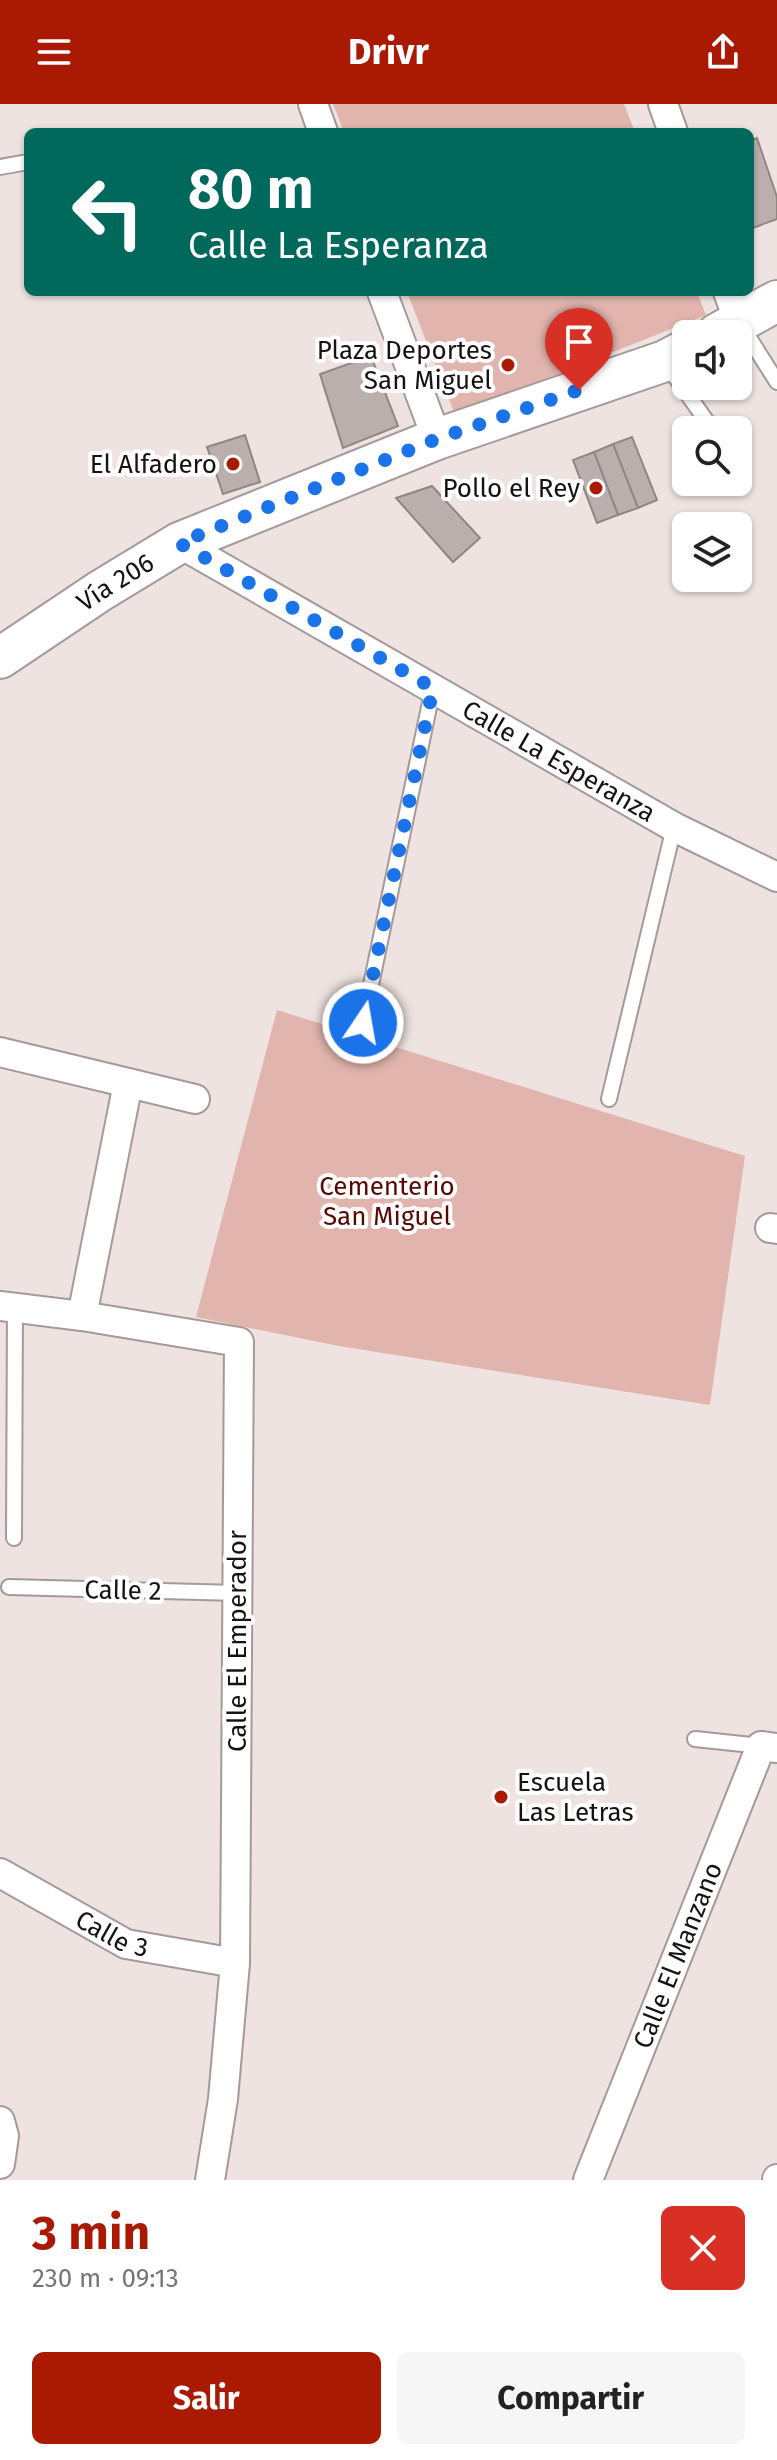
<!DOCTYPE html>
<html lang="es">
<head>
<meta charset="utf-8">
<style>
  body { margin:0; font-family:"Fira Sans",sans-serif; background:#f6f6f6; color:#222; height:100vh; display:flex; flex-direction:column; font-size:30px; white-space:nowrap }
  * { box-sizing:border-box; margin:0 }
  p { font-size:26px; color:#767676 }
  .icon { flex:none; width:44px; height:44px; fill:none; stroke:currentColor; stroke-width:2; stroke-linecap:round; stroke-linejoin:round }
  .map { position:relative; height:2076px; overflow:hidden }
  .side { display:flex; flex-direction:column; background:#fff; flex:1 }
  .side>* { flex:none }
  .top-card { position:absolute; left:24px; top:24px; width:730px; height:168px; border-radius:12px; box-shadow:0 2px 6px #0004; background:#00695c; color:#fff; overflow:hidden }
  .tools { position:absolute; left:672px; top:216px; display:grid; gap:16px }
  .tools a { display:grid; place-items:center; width:80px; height:80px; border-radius:12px; background:#fff; box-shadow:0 2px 6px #0004; font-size:40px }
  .pin { position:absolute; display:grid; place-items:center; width:68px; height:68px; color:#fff; margin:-82px -34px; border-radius:50% 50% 50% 0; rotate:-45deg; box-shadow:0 0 8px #0007 }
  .pin .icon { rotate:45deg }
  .me { position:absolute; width:88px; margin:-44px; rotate:12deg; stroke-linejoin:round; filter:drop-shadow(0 0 6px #0008) }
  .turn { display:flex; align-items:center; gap:28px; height:168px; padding:0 32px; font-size:36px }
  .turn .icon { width:104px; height:104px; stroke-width:2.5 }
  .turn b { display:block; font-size:56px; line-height:68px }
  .round { display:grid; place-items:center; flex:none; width:84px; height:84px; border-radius:12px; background:#f6f6f6 }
  .headline { display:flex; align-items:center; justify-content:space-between; height:136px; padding:0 32px }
  h1 { font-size:48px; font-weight:700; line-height:60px; color:#aa1a02 }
  .action { display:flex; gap:16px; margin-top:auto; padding:16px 32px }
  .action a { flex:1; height:92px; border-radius:12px; background:#aa1a02; color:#fff; font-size:32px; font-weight:700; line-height:92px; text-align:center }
  .action a+a { background:#f6f6f6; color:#222 }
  header { display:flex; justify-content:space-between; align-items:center; height:104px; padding:0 32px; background:#aa1a02; color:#fff; font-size:36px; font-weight:700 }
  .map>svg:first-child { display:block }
  .green { fill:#e1b5ad }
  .building { fill:#baafad; stroke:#908683; stroke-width:2 }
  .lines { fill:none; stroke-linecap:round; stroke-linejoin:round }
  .lane-casing { stroke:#a59a98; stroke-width:18 }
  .street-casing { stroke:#a59a98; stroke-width:32 }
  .secondary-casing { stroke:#a59a98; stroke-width:44 }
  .lane { stroke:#fff; stroke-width:14 }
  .street { stroke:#fff; stroke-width:28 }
  .secondary { stroke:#fff; stroke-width:40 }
  .route { stroke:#1a73e8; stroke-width:14; stroke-dasharray:0 25.2 }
  .poi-dot { fill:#aa1a02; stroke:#fff; stroke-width:3 }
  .labels { text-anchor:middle; stroke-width:8; stroke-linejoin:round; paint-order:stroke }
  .poi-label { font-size:26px; fill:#161211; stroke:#fff; text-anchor:end }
  .street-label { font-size:26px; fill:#161211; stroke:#fff }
  .park-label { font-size:26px; fill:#580800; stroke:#fff }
</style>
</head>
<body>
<header><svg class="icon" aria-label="menu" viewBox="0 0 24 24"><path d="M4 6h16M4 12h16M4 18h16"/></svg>Drivr<svg class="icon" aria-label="share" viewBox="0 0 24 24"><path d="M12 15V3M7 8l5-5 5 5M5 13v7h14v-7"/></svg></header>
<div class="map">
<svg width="777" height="2076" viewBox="0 0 777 2076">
  <rect width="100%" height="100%" fill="#eee3e1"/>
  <g class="green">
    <polygon points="333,0 624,0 635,28 344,28"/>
    <polygon points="407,188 697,188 706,211 455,311"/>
    <polygon points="277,906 745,1052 710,1301 339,1242 196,1213"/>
  </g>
  <g class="building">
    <polygon points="757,34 777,93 777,115 750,125 750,37"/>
    <polygon points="371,252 398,322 343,344 320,270"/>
    <polygon points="245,331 260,378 223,390 207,343"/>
    <polygon points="632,333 657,396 638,404 613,340"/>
    <polygon points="613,340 638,404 618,411 594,348"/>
    <polygon points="594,348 618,411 597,419 573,356"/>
    <polygon points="432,382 480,434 453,458 396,394"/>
  </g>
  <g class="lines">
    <g class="lane-casing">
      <g id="lane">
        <polyline points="0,63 28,58"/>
        <polyline points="741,221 777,278"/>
        <polyline points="665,258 712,325"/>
        <polyline points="363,919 433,584"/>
        <polyline points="609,995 674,723"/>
        <polyline points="14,1434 15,1204"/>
        <polyline points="9,1483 238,1489"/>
        <polyline points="695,1635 761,1642"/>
      </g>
    </g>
    <g class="street-casing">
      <g id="street">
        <polyline points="313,0 323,28"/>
        <polyline points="663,0 673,28"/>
        <polyline points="382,188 437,335"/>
        <polyline points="728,188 739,218"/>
        <path id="s1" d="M179,439L674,723L777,773"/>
        <polyline points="0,948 195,995"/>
        <polyline points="770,1124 777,1125"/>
        <polyline points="0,1202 82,1212 239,1238 235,1859 223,1995 210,2076"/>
        <polyline points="82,1212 128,979"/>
        <path id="s2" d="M0,1769L126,1840L235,1859"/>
        <polyline points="0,2017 4,2032 0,2060"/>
        <path id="s3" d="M588,2076L761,1642L777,1644"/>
        <polyline points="777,2076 777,2075"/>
      </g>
    </g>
    <g class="secondary-casing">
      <g id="secondary">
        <polyline points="717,230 777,197"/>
        <path id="s4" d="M0,554L100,487L179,439L437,335L665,257L686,246"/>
      </g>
    </g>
    <use href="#lane" class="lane"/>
    <use href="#street" class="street"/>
    <use href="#secondary" class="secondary"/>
  </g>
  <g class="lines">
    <polyline class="route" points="363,919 433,584 179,439 437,335 579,286"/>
  </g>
  <g class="poi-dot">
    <circle cx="508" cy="261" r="8"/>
    <circle cx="233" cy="360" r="8"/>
    <circle cx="596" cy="384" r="8"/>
    <circle cx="501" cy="1693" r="8"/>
  </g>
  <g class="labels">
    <g class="poi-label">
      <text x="492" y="255">Plaza Deportes<tspan x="492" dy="30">San Miguel</tspan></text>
      <text x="217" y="369">El Alfadero</text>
      <text x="580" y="393">Pollo el Rey</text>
      <text x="517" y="1687" text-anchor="start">Escuela<tspan x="517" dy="30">Las Letras</tspan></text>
    </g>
    <g class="street-label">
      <text dy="9" stroke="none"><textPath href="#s4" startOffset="138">Vía 206</textPath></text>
      <text dy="9" stroke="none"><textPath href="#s1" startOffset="438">Calle La Esperanza</textPath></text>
      <text transform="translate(123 1486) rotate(1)" y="9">Calle 2</text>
      <text transform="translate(237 1537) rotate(-90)" y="9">Calle El Emperador</text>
      <text dy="9" stroke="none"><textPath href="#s2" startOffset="128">Calle 3</textPath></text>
      <text dy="9" stroke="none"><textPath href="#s3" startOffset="242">Calle El Manzano</textPath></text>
    </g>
    <g class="park-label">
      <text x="387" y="1091">Cementerio<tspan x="387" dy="30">San Miguel</tspan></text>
    </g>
  </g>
</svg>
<div class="tools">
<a><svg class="icon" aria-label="sound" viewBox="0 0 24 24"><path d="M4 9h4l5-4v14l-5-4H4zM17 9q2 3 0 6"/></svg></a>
<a><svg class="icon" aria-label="search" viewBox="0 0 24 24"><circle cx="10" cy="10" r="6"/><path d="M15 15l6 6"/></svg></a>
<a><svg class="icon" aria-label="layers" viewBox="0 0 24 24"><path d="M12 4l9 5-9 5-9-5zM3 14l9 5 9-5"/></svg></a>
</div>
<div class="pin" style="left:579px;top:286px;background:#d93025"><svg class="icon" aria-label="arrive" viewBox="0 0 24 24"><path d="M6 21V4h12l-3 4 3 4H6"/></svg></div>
<svg class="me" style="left:363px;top:919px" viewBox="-20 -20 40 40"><circle r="17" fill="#1a73e8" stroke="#fff" stroke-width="3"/><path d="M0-11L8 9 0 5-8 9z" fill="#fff"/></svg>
<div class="top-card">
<div class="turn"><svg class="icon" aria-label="left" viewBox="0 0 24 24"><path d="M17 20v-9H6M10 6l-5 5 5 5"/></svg><div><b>80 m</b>Calle La Esperanza</div></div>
</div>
</div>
<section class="side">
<div class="headline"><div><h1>3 min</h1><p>230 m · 09:13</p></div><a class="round" style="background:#d93025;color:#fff"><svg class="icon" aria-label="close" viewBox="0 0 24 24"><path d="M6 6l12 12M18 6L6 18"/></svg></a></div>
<div class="action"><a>Salir</a><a>Compartir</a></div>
</section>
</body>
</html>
